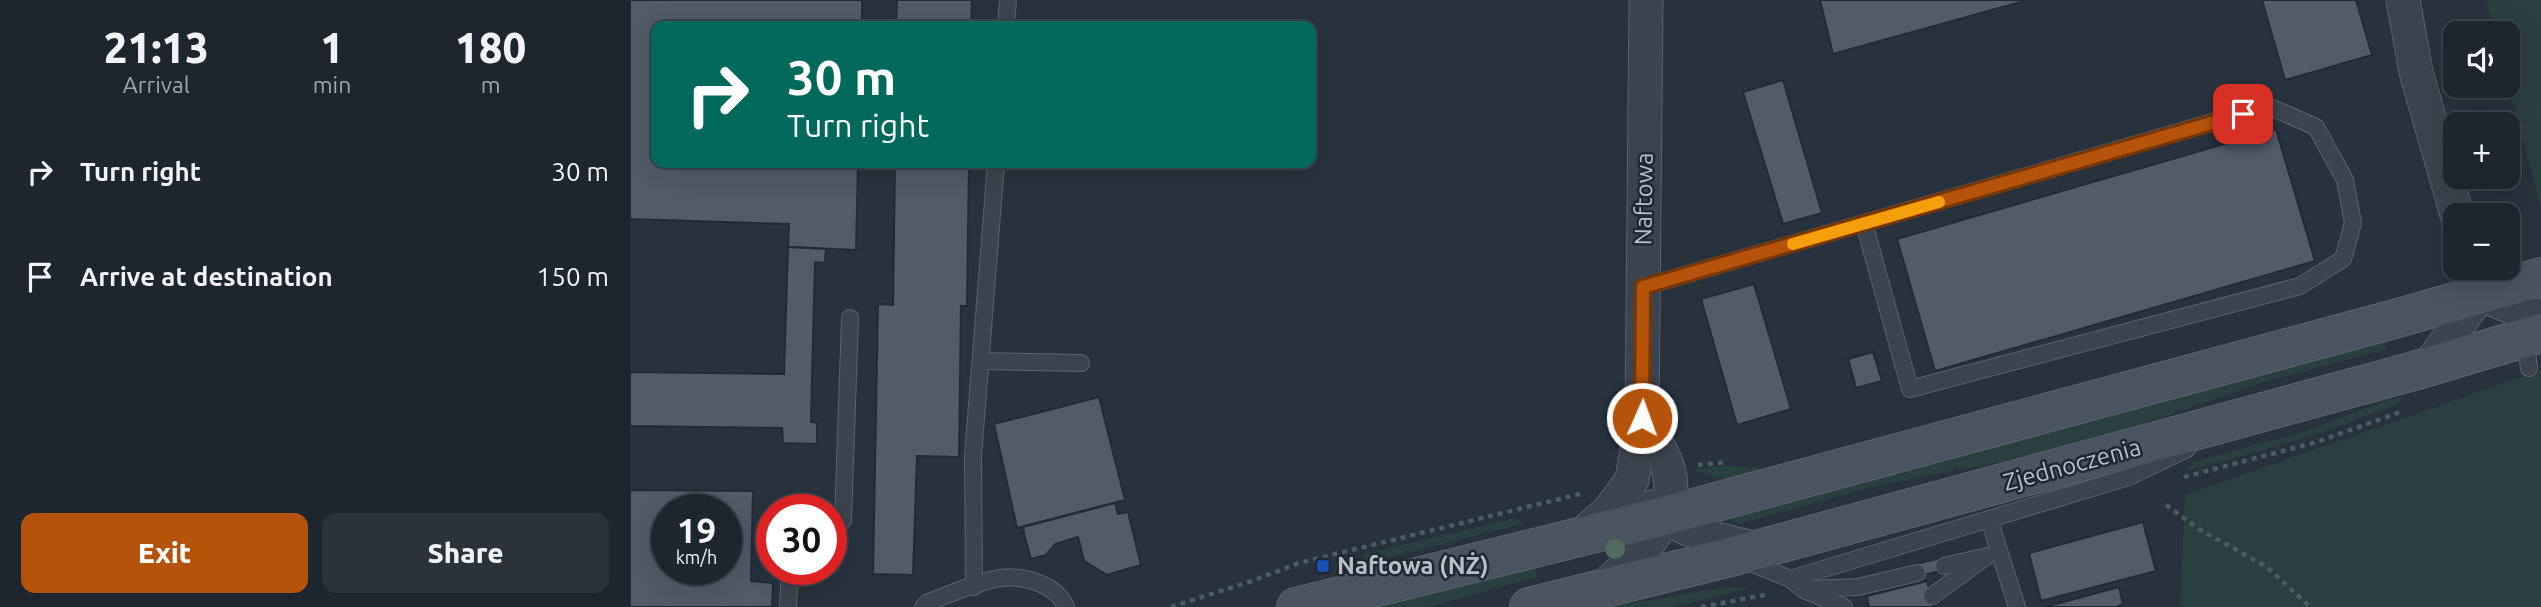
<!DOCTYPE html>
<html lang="en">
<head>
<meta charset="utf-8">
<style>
  body { margin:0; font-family:Ubuntu,sans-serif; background:#2a323a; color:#f1f3f6; height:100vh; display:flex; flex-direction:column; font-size:26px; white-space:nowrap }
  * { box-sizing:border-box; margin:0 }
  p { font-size:23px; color:#a0a5aa }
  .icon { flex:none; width:38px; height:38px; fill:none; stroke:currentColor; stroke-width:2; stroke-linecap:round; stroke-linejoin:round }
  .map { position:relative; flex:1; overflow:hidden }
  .details { display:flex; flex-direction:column; background:#1d262e; width:630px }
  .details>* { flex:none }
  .hud { position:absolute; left:21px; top:21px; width:665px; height:147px; border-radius:14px; box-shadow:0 7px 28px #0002,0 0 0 2px #3b434a; background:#00695c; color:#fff; overflow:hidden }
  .controls { position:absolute; left:1813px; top:21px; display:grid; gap:14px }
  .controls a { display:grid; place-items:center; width:77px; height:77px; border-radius:14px; background:#1d262e; box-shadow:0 7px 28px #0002,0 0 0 2px #3b434a; font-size:35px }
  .speed { position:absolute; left:21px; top:494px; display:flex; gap:14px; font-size:35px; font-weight:700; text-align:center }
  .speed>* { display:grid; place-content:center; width:91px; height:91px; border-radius:50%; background:#1d262e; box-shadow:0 7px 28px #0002,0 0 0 2px #3b434a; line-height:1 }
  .speed small { font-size:18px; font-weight:400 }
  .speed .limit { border:10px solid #d22; background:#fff; color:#111 }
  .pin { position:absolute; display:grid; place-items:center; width:60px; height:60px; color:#fff; margin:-30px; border-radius:14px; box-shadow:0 4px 10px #0006 }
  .me { position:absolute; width:77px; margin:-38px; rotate:2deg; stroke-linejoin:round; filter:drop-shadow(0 0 5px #0008) }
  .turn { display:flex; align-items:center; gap:24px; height:147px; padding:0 21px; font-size:32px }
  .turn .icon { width:91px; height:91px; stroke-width:2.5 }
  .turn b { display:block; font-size:49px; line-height:60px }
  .eta { display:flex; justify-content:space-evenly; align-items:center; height:119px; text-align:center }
  .eta b { font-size:42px; font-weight:800; line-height:49px }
  .button { display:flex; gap:14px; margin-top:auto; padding:14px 21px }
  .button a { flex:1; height:80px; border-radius:14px; background:#b45309; color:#fff; font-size:28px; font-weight:800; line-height:80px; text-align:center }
  .button a+a { background:#2a323a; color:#f1f3f6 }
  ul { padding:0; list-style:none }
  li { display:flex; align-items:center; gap:21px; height:105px; padding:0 21px }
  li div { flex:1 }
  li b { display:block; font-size:26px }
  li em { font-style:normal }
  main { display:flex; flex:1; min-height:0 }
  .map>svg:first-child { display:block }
  .green { fill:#2a3f40 }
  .building { fill:#515b69; stroke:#222b35; stroke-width:2; fill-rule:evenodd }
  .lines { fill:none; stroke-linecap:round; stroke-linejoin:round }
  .service-casing { stroke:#59626c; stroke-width:18 }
  .minor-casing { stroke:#59626c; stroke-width:35 }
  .secondary-casing { stroke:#59626c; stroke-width:40 }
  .path { stroke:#495c5e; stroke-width:4.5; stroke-dasharray:5 5; stroke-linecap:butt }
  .service { stroke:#3b444e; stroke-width:16 }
  .minor { stroke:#3b444e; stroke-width:33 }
  .secondary { stroke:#4a5361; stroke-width:38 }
  .tree { fill:#506a5e }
  .route-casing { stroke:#753606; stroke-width:18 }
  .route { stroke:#b45309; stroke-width:12 }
  .slow { stroke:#f59e0b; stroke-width:12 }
  .transit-dot { fill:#1a4fb4; stroke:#202933; stroke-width:2.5 }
  .labels { text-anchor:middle; stroke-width:5; stroke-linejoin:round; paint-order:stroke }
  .street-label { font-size:24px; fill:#b8bfc9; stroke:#202933 }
  .poi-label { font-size:24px; font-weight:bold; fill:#b8bfc9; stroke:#202933; text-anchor:start }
</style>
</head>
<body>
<main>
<section class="details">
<div class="eta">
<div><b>21:13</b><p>Arrival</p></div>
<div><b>1</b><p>min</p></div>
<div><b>180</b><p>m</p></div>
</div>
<ul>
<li><svg class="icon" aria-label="right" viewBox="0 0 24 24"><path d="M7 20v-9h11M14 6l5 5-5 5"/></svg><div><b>Turn right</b></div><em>30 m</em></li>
<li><svg class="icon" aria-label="arrive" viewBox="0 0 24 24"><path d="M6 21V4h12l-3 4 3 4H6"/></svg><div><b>Arrive at destination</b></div><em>150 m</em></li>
</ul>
<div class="button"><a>Exit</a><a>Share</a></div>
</section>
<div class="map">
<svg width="1911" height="607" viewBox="0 0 1911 607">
  <rect width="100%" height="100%" fill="#27323e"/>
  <g class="green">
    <polygon points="1856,0 1911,0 1911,209 1878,83 1878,33 1865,33"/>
    <polygon points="1754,338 1757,349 1631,383 1434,451 1330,470 1327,467 1321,471 1246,486 1109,524 1098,519 1098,515"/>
    <polygon points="1911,370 1911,607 1550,607 1555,495"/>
    <path d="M1771,397V402C1701,432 1629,452 1555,471L1562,462L1673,432L1761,399Z"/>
    <path d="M1093,466L1140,468C1109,476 1093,486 1063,469Z"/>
    <polygon points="885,518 895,523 734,564 734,554"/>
    <polygon points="904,565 907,577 799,607 738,607"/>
    <polygon points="1098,587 1120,588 1043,607 974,607"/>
  </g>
  <g class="building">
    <polygon points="0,0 232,0 232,26 26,26 26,163 228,163 226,250 158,247 159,224 0,219"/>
    <polygon points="267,0 342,0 341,26 266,26"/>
    <polygon points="1190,0 1398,0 1203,54"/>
    <polygon points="1632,0 1726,0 1742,55 1655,80"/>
    <polygon points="1153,80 1192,213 1153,224 1113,92"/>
    <polygon points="1646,129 1685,261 1305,371 1267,239"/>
    <polygon points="265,163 339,163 337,306 331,306 329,457 287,456 283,575 243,574 248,304 263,305"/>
    <polygon points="158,247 196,249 195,263 185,262 181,422 187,423 187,444 153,443 152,428 0,426 0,372 154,374"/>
    <polygon points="1124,284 1161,409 1107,425 1071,299"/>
    <polygon points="1243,352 1252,381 1226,388 1218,359"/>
    <polygon points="469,397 495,500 387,528 364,424"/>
    <path d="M0,490L123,491L121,581L143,583L142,607H0ZM37,509H96V569H37Z"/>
    <polygon points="485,503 488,514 498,512 511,565 477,575 454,561 448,537 425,544 416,555 401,559 394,534 391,534 394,532 393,527"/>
    <polygon points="1513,522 1526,571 1411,601 1399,553"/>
    <polygon points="1311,558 1314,570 1289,576 1286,564"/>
    <polygon points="1297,581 1303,607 1239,607 1237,596"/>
    <polygon points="1489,587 1493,604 1487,607 1415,607"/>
  </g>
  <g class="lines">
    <g class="service-casing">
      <g id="service">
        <polyline points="376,26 378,0"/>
        <polyline points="1013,287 1638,106 1686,127 1715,180 1723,223 1713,259 1670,286 1280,389 1234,223"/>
        <polyline points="1895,338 1899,368"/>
        <polyline points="351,361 451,363"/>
        <polyline points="1359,519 1387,607"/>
        <polyline points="201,523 213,520 220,318"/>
        <polyline points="1116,561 1160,579 1174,590 1214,607"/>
        <polyline points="1314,566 1349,558"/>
        <polyline points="1160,579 1499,477 1557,449"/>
        <polyline points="344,587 343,456 366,163"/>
        <polyline points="1180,589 1228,587 1287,573"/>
        <polyline points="1302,596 1357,556"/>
        <polyline points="158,607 160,569"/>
        <path d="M293,607L298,602C321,594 346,582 370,578C394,575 426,584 436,607"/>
      </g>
    </g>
    <g class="minor-casing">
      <g id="minor">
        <polyline points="1773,0 1786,72 1827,215"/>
        <polyline points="1842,268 1850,294 1898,314 1911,316"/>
        <polyline points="1799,366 1850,294"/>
        <path d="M1022,507C1053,533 1091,541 1130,549"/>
        <polyline points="949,537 978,512 1002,480 1012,418 1016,0"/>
        <path d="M971,589C1003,561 1051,521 1039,472C1035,454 1020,435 1012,418"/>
      </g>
    </g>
    <g class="secondary-casing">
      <g id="secondary">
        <polyline points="666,607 1034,516 1768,318 1911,277"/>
        <polyline points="899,607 1104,556 1784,371 1911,333"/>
      </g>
    </g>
    <g class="path">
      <polyline points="1068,465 1097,462"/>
      <polyline points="1554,477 1687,442 1770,412"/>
      <polyline points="1536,505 1569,529 1637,567 1680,607"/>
      <polyline points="541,607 622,581 669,563 950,494"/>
      <polyline points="1071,607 1139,594"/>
    </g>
    <use href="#service" class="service"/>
    <use href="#minor" class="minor"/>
    <use href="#secondary" class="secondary"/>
  </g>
  <circle class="tree" cx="985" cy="549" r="10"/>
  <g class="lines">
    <g class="route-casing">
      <polyline id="route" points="1012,418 1013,287 1613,114"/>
    </g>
    <use href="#route" class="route"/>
    <polyline class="slow" points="1163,244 1309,202"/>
  </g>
  <rect class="transit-dot" x="686" y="559" width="14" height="14" rx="3.5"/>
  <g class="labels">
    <g class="street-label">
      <text transform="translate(1014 199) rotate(-89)" y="8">Naftowa</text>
      <text transform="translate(1442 465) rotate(-15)" y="8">Zjednoczenia</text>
    </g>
    <g class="poi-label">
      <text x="707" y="574">Naftowa (NŻ)</text>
    </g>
  </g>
</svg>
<div class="controls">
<a><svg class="icon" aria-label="sound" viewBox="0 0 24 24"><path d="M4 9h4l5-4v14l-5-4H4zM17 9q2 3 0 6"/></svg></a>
<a>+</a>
<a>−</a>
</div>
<div class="speed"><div>19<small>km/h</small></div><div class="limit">30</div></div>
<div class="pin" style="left:1613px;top:114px;background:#d93025"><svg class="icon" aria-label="arrive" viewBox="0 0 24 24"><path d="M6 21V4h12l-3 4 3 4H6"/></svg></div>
<svg class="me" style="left:1012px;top:418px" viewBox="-20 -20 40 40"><circle r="17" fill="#b45309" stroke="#fff" stroke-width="3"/><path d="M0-11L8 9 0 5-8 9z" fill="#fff"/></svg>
<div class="hud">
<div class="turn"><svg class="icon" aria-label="right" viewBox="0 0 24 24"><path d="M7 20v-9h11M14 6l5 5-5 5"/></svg><div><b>30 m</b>Turn right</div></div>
</div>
</div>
</main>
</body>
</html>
